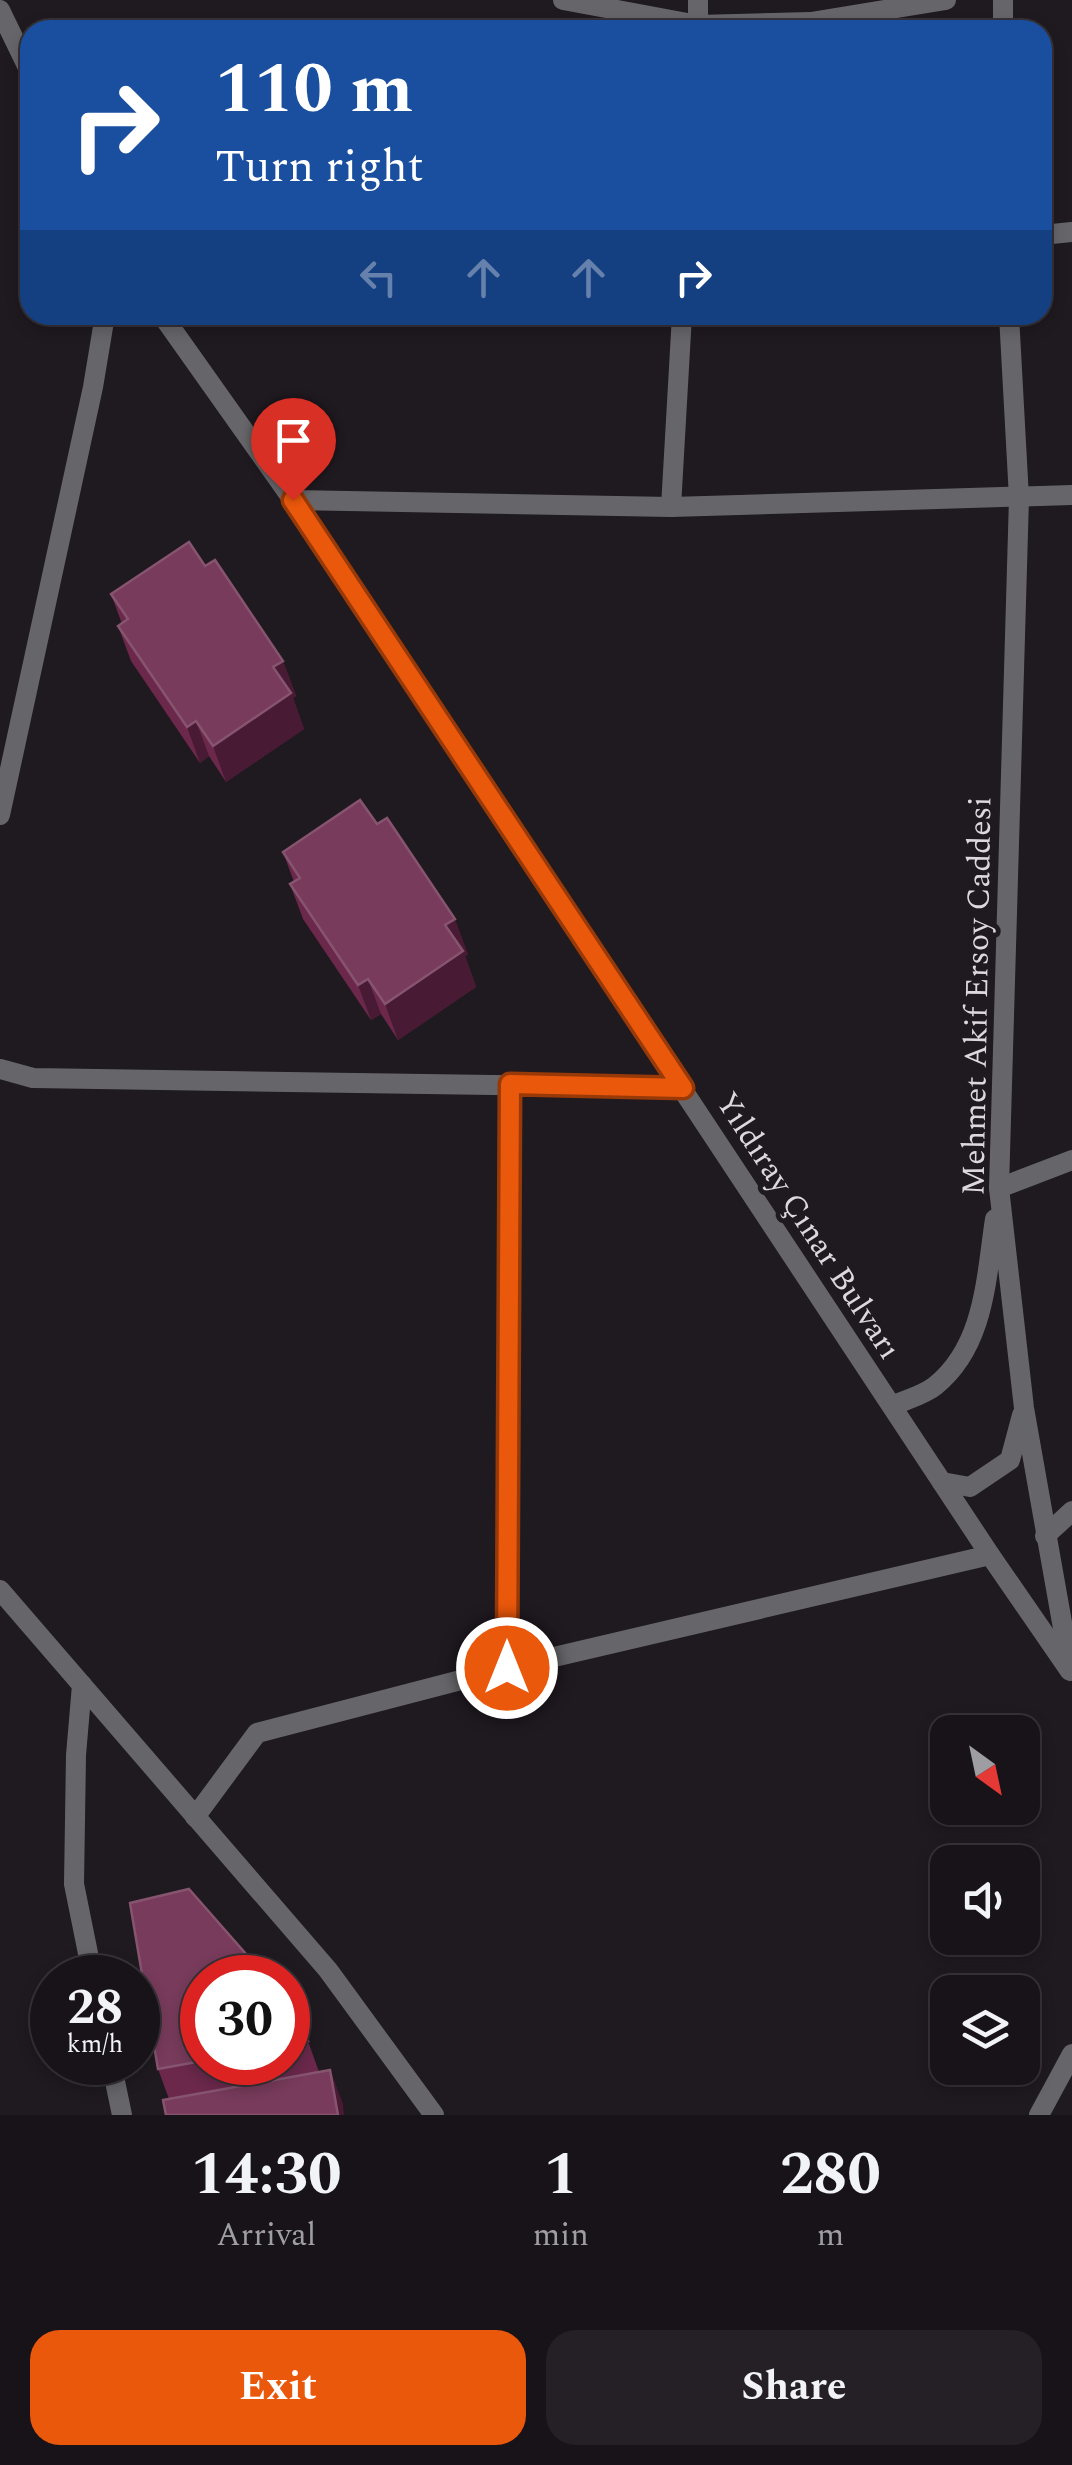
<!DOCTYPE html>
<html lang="en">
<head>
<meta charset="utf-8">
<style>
  body { margin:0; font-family:Spectral,serif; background:#242025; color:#f1f3f6; height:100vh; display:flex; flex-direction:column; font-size:38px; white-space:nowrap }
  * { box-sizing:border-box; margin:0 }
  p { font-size:32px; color:#9e9ea2 }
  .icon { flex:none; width:55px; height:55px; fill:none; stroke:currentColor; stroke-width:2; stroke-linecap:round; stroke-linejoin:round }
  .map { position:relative; height:2115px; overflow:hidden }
  .sheet { display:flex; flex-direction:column; background:#171318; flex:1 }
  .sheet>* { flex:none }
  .hud { position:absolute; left:20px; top:20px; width:1032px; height:305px; border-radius:30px; box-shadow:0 5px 15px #0003,0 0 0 2px #363237; background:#1a4fa0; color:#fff; overflow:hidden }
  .needle { width:65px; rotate:147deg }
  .buttons { position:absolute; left:930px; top:1715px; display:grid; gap:20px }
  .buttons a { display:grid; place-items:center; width:110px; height:110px; border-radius:20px; background:#171318; box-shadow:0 5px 15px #0003,0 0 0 2px #363237; font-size:50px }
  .speed { position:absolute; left:30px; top:1955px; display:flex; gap:20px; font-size:50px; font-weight:700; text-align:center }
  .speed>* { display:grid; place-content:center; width:130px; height:130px; border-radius:50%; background:#171318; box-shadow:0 5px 15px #0003,0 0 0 2px #363237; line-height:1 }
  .speed small { font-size:25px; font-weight:400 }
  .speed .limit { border:15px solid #d22; background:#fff; color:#111 }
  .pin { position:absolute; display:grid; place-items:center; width:85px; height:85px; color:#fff; margin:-102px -42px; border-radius:50% 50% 50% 0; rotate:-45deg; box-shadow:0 0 10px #0007 }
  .pin .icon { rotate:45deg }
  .me { position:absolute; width:110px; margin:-55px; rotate:0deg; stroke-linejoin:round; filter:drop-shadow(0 0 8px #0008) }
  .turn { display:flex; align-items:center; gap:35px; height:210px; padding:0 30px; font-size:45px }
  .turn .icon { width:130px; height:130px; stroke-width:2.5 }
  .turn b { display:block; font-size:70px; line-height:85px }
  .lanes { display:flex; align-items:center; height:95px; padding:0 30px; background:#0003; justify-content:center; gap:50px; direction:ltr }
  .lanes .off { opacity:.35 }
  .eta { display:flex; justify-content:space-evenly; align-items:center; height:170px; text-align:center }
  .eta b { font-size:60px; font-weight:700; line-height:70px }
  .action { display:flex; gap:20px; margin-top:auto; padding:20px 30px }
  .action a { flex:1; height:115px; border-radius:30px; background:#ea580c; color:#fff; font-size:40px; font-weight:700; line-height:115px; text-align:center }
  .action a+a { background:#242025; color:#f1f3f6 }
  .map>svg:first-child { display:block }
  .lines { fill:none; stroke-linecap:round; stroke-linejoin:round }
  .minor { stroke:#66666a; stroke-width:20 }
  .tertiary { stroke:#66666a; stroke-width:20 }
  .wall { fill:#6b284b }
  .shaded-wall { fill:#481a33 }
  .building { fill:#783b5b; stroke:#87546f; stroke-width:2.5 }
  .route-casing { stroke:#983908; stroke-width:25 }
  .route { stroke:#ea580c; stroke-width:18 }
  .labels { text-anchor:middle; stroke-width:10; stroke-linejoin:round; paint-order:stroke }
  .street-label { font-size:32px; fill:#dcd8dd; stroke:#1f1920 }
</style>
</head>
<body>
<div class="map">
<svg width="1072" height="2115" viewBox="0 0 1072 2115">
  <rect width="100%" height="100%" fill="#1f1920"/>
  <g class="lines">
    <g class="minor">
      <polyline points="563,0 698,25 811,22 946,0"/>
      <polyline points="698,0 698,30"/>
      <polyline points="1042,235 1072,232"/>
      <polyline points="671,507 682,315"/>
      <polyline points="0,1069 33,1078 683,1088"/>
      <polyline points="999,1188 1072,1160"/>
      <polyline points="1045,1536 1072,1511"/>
      <polyline points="507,1668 510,1085"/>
      <polyline points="82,1685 76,1755 74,1884 93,1978"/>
      <polyline points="195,1817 257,1733 507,1668 990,1555"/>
      <polyline points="111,2062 122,2115"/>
      <polyline points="1039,2115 1072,2054"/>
    </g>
    <g class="tertiary">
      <polyline points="1003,0 1003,30"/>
      <polyline points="0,10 30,72"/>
      <polyline points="162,315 293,500 990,1555 1070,1671"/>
      <polyline points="1009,315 1019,498 999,1188 1024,1408 1069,1662"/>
      <polyline points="293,500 671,507 1072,495"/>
      <polyline points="0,815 93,387 105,315"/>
      <path d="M892,1406C905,1400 924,1395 935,1386C985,1346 986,1278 995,1219"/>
      <polyline points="942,1482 970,1487 1010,1460 1022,1415"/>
      <polyline points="0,1590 328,1970 434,2115"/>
    </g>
  </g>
  <g class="wall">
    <polygon points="205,566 283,661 296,696 293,698 304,729 226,782 209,756 200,763 131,661 118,626 122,624 111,594"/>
    <polygon points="283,852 468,954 465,956 476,987 398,1040 381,1014 371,1020 303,919 290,884 294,882"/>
    <polygon points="202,1978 202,2062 288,2062 288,2000 308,2041 319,2072 330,2070 343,2105 169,2099 158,2069"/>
  </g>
  <g class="shaded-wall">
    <polygon points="283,661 296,696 293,698 304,729 226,782 213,746 273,667"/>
    <polygon points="196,721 209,756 200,763 187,727"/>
    <polygon points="455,919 468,954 465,956 476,987 398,1040 385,1004 445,925"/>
    <polygon points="368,979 381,1014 371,1020 358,985"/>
    <polygon points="330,2070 343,2105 344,2115 338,2115"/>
  </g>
  <g class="building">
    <polygon points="189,542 205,566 215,560 283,661 273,667 291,693 213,746 196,721 187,727 118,626 128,619 111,594"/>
    <polygon points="360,800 377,824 387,818 455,919 445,925 463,951 385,1004 368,979 358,985 290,884 300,878 283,852"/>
    <polygon points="189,1889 267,1978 202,1978 202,2061 158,2069 130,1903"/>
    <polygon points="288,2000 295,2008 308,2041 288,2045"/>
    <polygon points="330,2070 338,2115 166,2115 163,2100"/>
  </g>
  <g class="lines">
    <g class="route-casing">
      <polyline id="route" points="293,500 683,1088 510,1084 507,1668"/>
    </g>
    <use href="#route" class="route"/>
  </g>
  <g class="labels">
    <g class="street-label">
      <text transform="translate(976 996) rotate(-89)" y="11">Mehmet Akif Ersoy Caddesi</text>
      <text transform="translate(809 1225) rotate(57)" y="11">Yıldıray Çınar Bulvarı</text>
    </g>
  </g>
</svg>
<div class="buttons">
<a><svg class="needle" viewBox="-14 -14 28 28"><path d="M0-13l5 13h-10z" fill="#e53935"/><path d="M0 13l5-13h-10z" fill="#9e9ea2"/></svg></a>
<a><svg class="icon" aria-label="sound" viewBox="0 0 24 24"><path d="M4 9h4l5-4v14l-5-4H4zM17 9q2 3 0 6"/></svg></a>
<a><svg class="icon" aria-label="layers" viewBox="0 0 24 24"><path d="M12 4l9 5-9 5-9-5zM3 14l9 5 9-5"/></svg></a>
</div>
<div class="speed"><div>28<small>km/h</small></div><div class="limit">30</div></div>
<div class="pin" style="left:293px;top:500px;background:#d93025"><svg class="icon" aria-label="arrive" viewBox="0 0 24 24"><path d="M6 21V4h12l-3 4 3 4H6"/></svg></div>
<svg class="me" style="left:507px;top:1668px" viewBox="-20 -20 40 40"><circle r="17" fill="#ea580c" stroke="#fff" stroke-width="3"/><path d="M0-11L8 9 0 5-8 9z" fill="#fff"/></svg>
<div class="hud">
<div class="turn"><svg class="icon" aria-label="right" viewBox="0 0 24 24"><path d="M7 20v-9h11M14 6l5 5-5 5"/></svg><div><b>110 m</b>Turn right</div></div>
<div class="lanes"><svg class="icon off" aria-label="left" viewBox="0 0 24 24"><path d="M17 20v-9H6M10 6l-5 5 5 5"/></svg><svg class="icon off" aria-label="ahead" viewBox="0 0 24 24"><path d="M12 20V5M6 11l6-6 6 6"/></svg><svg class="icon off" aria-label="ahead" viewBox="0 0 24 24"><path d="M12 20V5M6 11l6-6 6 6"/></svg><svg class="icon" aria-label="right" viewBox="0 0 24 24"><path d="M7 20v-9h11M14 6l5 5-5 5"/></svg></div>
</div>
</div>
<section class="sheet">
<div class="eta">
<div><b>14:30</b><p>Arrival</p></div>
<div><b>1</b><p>min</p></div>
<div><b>280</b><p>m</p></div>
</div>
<div class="action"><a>Exit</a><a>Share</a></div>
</section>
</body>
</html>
